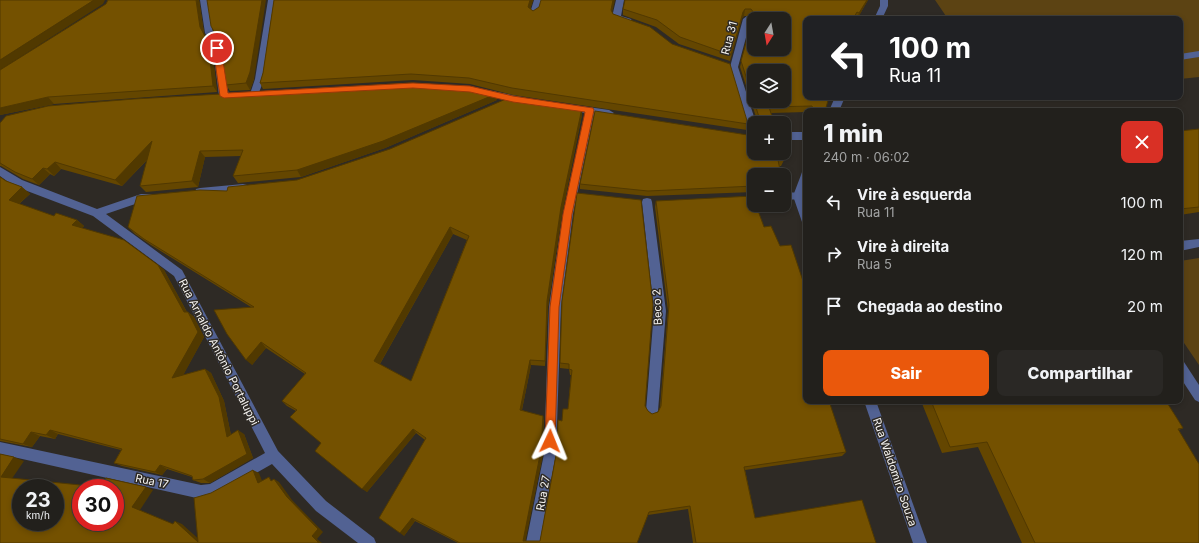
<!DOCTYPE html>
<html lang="pt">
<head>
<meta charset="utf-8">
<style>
  body { margin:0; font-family:Inter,sans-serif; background:#2a2825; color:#f1f3f6; height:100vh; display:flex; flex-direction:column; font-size:15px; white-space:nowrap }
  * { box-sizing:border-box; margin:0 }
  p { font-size:13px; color:#a2a3a3 }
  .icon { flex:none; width:22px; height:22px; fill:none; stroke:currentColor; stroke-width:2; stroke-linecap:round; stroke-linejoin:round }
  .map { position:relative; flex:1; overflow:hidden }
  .details { position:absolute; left:803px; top:108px; width:380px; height:296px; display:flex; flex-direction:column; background:#22201c; border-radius:8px; box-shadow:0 2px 6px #0003,0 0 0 1px #3f3e3b }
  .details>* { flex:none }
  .banner { position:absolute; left:803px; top:16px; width:380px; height:84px; border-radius:8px; box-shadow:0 2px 6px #0003,0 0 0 1px #3f3e3b; background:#202124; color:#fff; overflow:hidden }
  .needle { width:26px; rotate:191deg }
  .fabs { position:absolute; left:747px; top:12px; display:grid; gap:8px }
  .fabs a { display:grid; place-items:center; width:44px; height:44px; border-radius:8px; background:#22201c; box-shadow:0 2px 6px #0003,0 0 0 1px #3f3e3b; font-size:20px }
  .speed { position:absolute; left:12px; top:479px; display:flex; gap:8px; font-size:20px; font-weight:700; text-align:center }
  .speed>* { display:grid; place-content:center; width:52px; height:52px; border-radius:50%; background:#22201c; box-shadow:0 2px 6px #0003,0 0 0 1px #3f3e3b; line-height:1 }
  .speed small { font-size:10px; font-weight:400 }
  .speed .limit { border:6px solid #d22; background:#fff; color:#111 }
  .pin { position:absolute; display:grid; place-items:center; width:34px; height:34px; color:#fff; margin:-17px; border:2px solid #fff; border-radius:50%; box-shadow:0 1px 4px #0007 }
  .me { position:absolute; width:44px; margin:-22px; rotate:2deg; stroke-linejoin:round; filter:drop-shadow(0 0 3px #0008) }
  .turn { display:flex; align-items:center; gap:14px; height:84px; padding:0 20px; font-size:18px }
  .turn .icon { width:52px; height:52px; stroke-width:2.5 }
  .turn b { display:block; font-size:28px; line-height:34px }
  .round { display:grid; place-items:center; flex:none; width:42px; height:42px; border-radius:8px; background:#2a2825 }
  .overview { display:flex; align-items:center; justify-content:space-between; height:68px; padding:0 20px }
  h1 { font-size:24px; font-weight:800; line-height:30px }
  .primary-button { display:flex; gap:8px; margin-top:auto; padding:8px 20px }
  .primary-button a { flex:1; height:46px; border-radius:8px; background:#ea580c; color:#fff; font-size:16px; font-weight:800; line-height:46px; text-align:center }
  .primary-button a+a { background:#2a2825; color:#f1f3f6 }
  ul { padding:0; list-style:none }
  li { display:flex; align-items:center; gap:12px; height:52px; padding:0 20px }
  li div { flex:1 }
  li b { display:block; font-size:15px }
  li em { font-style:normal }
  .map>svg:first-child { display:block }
  .green { fill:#5c4313 }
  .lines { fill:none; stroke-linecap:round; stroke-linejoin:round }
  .service { fill:#526293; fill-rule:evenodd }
  .minor { fill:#526293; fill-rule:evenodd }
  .wall { fill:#644600; fill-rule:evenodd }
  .shaded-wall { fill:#513900 }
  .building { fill:#745100; stroke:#513900; fill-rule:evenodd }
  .route { fill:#ea580c; stroke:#983908 }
  .labels { text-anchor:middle; stroke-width:3; stroke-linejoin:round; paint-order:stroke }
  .street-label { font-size:11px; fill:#f5f3f0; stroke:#2e2a25 }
</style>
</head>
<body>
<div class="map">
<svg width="1199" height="543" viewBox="0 0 1199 543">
  <rect width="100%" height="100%" fill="#2e2a25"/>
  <g class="green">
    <polygon points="935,0 1199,0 1199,77 1180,79 1180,19 948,19"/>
    <polygon points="1199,258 1199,365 1180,337 1180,261"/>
  </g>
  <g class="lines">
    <g class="service">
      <polygon points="200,0 208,0 213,33 221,48 229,96 224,99 219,96 213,48 205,33"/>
      <polygon points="534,0 542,0 538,13 534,16 530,13"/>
      <polygon points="616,0 624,0 621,16 631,19 632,21 631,23 628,24 613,19 612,17"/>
      <polygon points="747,16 751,19 738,67 756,123 754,123 754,137 749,133 730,67 743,19"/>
      <polygon points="1199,51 1199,57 1180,60 1180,54"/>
      <polygon points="784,192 802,193 803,196 802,199 784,200"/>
      <polygon points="647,198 651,199 652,202 666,311 658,411 656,415 652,417 648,415 646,411 654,311 642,202 643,199"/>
    </g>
    <g class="minor">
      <path d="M268,0H276C274,15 266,94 255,97L250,94L255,79Z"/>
      <polygon points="880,0 888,0 888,6 882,19 874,19 880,6"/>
      <polygon points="482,89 522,97 527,100 522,103 479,94 477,92"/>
      <polygon points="835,97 845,97 839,111 829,111"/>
      <polygon points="567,104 609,110 614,113 609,116 594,114 573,214 561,307 556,454 540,543 526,543 544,454 549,307 563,214 585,113 564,109 562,107 564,105"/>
      <rect x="784" y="132" width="22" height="8"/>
      <polygon points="0,167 22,180 97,209 141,194 153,194 154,197 153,200 141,202 106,214 182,270 278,451 326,501 374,538 376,543 358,543 316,511 272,464 217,495 201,499 0,454 0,442 201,485 210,484 265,453 174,276 93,216 14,186 0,176"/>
      <polygon points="806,171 806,188 803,196 806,204 806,223 802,222 801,219 793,196 801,175 802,172"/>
      <polygon points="243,184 247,185 248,188 247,191 243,192 200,196 196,195 195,192 196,189 200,188"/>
      <polygon points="1199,239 1199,247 1180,251 1180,241"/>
      <polygon points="1180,360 1184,362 1199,385 1199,402 1195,400 1180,377"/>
      <polygon points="864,401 876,401 927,543 913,543"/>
    </g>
  </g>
  <g class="wall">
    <polygon points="108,0 199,0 204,33 212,48 217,92 54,104 0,115 0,70 106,4"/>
    <polygon points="274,0 533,0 530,9 533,11 612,12 613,14 748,124 747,130 513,95 470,84 413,80 263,89 260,83 263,73"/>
    <polygon points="868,0 857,19 806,19 825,111 806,111 806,112 771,113 774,123 756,123 757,120 740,67 752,19 750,16 744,16 742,18 730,61 679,44 656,27 623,15 623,9"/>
    <polygon points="219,41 254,79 250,90 230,91 226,85"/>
    <polygon points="497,100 385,148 301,177 238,183 233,176 241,156 205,157 198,187 146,192 140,186 148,159 122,186 61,169 54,176 50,174 39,185 23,179 1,166 0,166 0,123"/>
    <path d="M582,115L562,214L548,307L545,366L531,365L522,410L544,420L543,454L525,541H540L562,421L568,409L571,375H570L569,369L560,368V363L562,301L645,406L648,411L652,414L658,412L660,408L668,311L655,207L656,201L806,401L846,452L842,456L745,470L755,518L876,543H693L688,509L648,515L637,543H458L415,521L404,536L425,440L416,433L367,492L321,443L296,411L287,406L282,401L305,374L266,348L252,365L251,307L151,245L135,234L128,227L227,191L297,180ZM453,234L467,240L411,381L380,364Z"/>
    <polygon points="1199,129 1199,212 1180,215 1180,131"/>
    <polygon points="754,136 784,160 781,166 780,166 780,170 779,175 754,175 754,192 647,196 580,189 580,184"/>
    <polygon points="0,177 6,181 22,187 30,194 19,204 54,216 77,220 84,226 82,228 158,265 164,270 187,312 188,312 194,317 204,337 183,375 205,369 211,373 224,401 231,435 244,434 253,458 210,483 201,483 193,480 192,477 167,469 162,475 122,466 114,463 121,450 58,434 55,439 40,436 32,447 0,441"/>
    <polygon points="921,401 1166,401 1183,428 1179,430 1199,543 1022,543 978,447 942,453"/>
  </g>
  <g class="shaded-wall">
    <polygon points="94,0 105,0 103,4 0,70 0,60"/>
    <polygon points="196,0 199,0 204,33 212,48 217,92 213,86 200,27"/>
    <polygon points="262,0 266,0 254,79 250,90 246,83"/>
    <polygon points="530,0 533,0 529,13 528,7"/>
    <polygon points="613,0 615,0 611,17 611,10"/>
    <polygon points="867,0 868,0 857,19 859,13"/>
    <polygon points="745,9 744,16 742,18 730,61 743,12"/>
    <polygon points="496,94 497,100 385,148 301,177 297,170"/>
    <polygon points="48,97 54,104 0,115 0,108"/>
    <polygon points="582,108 582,115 562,214 548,307 545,366 545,361 547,301 561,207"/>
    <polygon points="152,141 158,148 122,186 115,180"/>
    <polygon points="200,151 205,157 198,187 192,181"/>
    <polygon points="55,162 61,169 54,176 47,169"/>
    <polygon points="43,168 50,174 39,185 32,179"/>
    <polygon points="22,187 30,194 16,206 9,200"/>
    <polygon points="77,220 84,226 79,231 72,225"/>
    <polygon points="450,227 453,234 378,367 374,361"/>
    <polygon points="158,265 164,270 190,318 184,312"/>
    <polygon points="188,312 194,317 204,337 179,383 172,378"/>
    <polygon points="261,342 266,348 252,365 246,360"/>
    <polygon points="530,360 531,365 521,414 520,410"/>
    <polygon points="205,369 211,373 224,401 232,441 227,437"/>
    <polygon points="543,416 544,420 543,454 525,543 523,541"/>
    <polygon points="413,429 416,433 367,492 362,489"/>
    <polygon points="50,430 58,434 55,439 46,435"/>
    <polygon points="238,430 244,434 253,458 210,483 203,479"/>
    <polygon points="31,432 40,436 32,447 23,444"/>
    <polygon points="14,457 24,461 11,480 1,477"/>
    <polygon points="160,465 167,469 162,475 155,472"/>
    <polygon points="253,470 259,473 264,486 258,483"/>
    <polygon points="274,479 279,482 292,500 323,532 317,539 322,543 318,543 312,536 287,497"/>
    <polygon points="146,487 153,490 140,510 181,527 132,507"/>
    <polygon points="412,518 415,521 404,536 400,533"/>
    <polygon points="175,521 182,524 203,543 198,542"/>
  </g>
  <g class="building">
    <polygon points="0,0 94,0 0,60"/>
    <polygon points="108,0 196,0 200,27 208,42 213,86 48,97 0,108 0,70 106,4"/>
    <polygon points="207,0 262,0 250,72 246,83 226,85 219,41 211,26"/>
    <polygon points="274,0 530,0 528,7 533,11 539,7 541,0 613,0 611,10 613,14 650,27 672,44 730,64 748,124 512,88 469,78 411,74 260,83 263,73"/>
    <path d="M625,0H867L859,13L857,12L853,19H806V97H829L825,111H814L812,106L769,107L774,123H757V119L759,117L754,101H784V71H754V101L741,61L754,13L751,9H745L743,12L731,55L680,37L657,20L623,9ZM754,19H784V49H754Z"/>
    <polygon points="411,83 468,87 496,94 383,141 297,170 233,176 243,150 200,151 192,181 140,186 152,141 115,180 55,162 47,169 43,168 32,179 15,172 0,163 0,123 6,116 48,106 134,99"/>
    <path d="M513,96L582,108L561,207L547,301L545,361L530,360L520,410L543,416L541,450L523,541H540L557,450L558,420L562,421L563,409H568L572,370L569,369V364L560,363L562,301L577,193L641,200L653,305L645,406L648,411L652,414L658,412L661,406L669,305L656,201L753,196L754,198V205H756L764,227L771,226L780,246L791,245L806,290V401H829L846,452L744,467L755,518L862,500L876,543H696L690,506L649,512L637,543H460L412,518L400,533L379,518L426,438L413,429L362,489L315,451L321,443L290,417L297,410L282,401L306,373L261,342L246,360L227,334L214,310L254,307L144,239L128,227L137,196L200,190L227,191L228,187L297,180L390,149ZM450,227L469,236L411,381L374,361Z"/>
    <polygon points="595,111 754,136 754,153 782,153 784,160 778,160 780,170 776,170 778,175 754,175 754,186 648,191 580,184"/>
    <polygon points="1199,129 1199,207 1180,209 1180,131"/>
    <polygon points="0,177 6,181 22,187 9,200 54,216 56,213 77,220 72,225 124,240 158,265 184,312 188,312 198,332 172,378 205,369 219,397 227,437 238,430 247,454 203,479 194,480 193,480 192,476 160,465 155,472 114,463 122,449 50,430 46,435 31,432 23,444 0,439"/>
    <polygon points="931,401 1166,401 1183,428 1178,429 1199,464 1199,543 1035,543 987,442 950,447"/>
    <path d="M0,454L14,457L1,477L100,487L106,478L146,487L132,507L173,524L175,521L198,542L194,498L211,493L253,470L258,483L269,477L271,481L274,479L287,497L318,529L312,536L318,542V543H0ZM21,488H55V522H21ZM81,488H115V522H81Z"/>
  </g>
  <polygon class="route" points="217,46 221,48 228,93 413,83 470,86 513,96 593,108 594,110 572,214 559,307 555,441 554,444 550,446 546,444 545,441 550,307 563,214 585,112 513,102 470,92 413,88 224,98 220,96 213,48"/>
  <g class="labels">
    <g class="street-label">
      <text transform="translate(729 38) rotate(-75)" y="4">Rua 31</text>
      <text transform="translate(657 307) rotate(-92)" y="4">Beco 2</text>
      <text transform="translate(219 352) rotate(63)" y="4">Rua Arnaldo Antônio Portaluppi</text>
      <text transform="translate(895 472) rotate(71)" y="4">Rua Waldomiro Souza</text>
      <text transform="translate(152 481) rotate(12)" y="4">Rua 17</text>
      <text transform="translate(543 493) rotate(-80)" y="4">Rua 27</text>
    </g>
  </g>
</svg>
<div class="fabs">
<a><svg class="needle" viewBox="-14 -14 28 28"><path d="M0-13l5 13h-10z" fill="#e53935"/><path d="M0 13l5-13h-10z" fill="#a2a3a3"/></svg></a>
<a><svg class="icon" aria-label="layers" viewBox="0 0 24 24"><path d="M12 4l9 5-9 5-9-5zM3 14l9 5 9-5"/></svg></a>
<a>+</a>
<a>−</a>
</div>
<div class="speed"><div>23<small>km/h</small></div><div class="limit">30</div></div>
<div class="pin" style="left:217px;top:48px;background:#d93025"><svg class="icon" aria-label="arrive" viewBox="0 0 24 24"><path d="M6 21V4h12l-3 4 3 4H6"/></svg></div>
<svg class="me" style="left:550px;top:441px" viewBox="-20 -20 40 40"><path d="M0-17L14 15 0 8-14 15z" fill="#ea580c" stroke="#fff" stroke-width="4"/></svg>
<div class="banner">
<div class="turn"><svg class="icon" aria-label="left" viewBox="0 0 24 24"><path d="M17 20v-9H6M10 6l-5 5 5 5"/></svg><div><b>100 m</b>Rua 11</div></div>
</div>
<section class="details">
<div class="overview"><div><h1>1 min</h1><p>240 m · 06:02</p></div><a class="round" style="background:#d93025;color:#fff"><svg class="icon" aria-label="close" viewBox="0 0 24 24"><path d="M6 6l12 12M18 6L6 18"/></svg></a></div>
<ul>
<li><svg class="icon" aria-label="left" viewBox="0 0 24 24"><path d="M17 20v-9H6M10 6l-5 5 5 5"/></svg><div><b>Vire à esquerda</b><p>Rua 11</p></div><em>100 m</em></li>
<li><svg class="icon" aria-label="right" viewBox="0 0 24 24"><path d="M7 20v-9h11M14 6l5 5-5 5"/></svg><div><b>Vire à direita</b><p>Rua 5</p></div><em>120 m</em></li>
<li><svg class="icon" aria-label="arrive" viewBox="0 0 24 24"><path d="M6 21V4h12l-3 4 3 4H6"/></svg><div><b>Chegada ao destino</b></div><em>20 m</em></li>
</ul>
<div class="primary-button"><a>Sair</a><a>Compartilhar</a></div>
</section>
</div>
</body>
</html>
